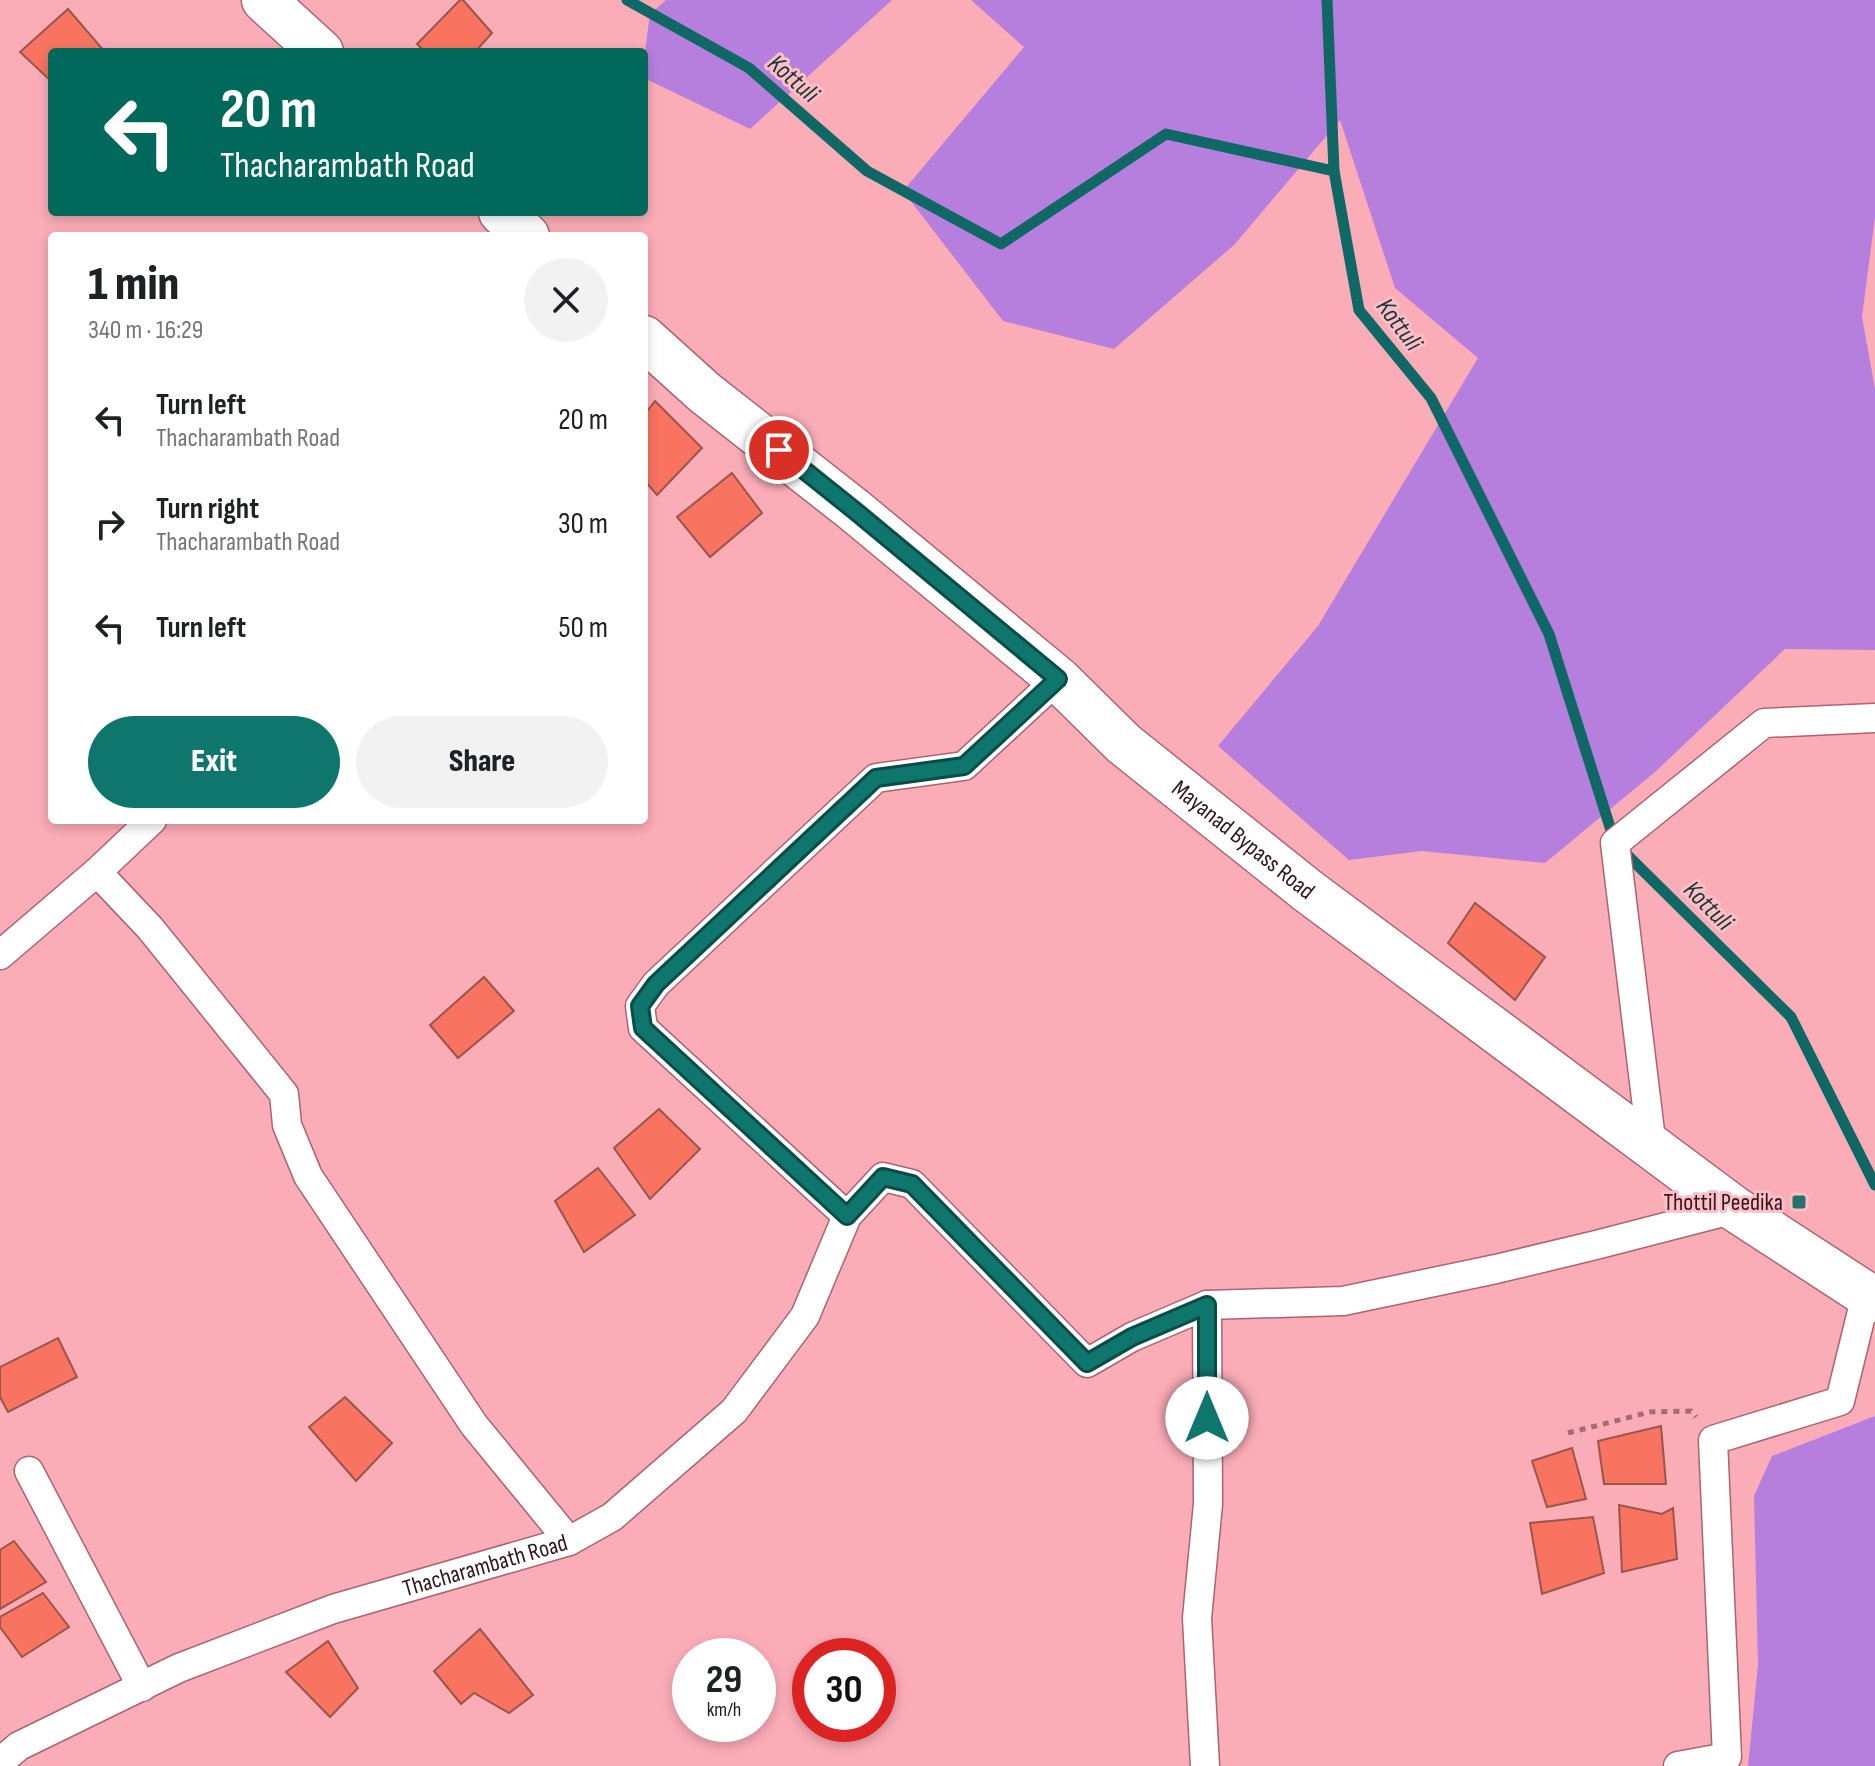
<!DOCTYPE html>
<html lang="en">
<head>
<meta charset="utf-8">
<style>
  body { margin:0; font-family:"Sofia Sans Condensed",sans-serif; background:#f2f2f2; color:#202124; height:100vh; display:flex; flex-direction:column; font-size:30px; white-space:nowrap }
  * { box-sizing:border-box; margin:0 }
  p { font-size:26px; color:#757577 }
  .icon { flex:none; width:44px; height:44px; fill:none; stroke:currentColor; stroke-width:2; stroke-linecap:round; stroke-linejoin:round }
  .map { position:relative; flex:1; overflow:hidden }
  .drawer { position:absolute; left:48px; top:232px; width:600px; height:592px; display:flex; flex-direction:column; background:#fff; border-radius:8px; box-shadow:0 4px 12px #0003 }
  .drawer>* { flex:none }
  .banner { position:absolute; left:48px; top:48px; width:600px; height:168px; border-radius:8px; box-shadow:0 4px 12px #0003; background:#00695c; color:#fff; overflow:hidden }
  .speed { position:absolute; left:672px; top:1638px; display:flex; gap:16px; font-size:40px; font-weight:700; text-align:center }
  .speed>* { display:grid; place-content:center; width:104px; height:104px; border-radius:50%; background:#fff; box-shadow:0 4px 12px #0003; line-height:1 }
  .speed small { font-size:20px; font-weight:400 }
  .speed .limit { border:12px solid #d22; background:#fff; color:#111 }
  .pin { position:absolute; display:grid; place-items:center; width:68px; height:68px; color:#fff; margin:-34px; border:4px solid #fff; border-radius:50%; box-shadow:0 2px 8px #0007 }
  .me { position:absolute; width:88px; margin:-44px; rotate:0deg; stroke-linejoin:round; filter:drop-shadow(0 0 6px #0008) }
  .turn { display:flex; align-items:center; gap:28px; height:168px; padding:0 40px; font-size:36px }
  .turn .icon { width:104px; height:104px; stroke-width:2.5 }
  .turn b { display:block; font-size:56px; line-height:68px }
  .round { display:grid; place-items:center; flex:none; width:84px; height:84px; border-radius:42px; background:#f2f2f2 }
  .summary { display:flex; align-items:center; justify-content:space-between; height:136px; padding:0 40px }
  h1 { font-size:48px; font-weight:800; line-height:60px }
  .button { display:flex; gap:16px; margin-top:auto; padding:16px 40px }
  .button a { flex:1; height:92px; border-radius:48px; background:#0f766e; color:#fff; font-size:32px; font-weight:800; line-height:92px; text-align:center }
  .button a+a { background:#f2f2f2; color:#202124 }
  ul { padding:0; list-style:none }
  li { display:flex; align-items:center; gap:24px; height:104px; padding:0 40px }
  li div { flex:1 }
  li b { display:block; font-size:30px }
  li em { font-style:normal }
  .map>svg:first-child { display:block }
  .green { fill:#b67fdd }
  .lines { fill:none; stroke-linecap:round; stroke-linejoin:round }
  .stream { stroke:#0f6866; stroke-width:11 }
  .building { fill:#f87360; stroke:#99564b; stroke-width:2 }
  .minor-casing { stroke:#ab6470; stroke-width:31 }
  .primary-casing { stroke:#ab6470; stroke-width:47 }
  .path { stroke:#a46b73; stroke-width:5; stroke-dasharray:6 6; stroke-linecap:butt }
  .minor { stroke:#fff; stroke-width:28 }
  .primary { stroke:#fff; stroke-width:44 }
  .route-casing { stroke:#0a4d48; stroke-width:20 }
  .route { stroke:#0f766e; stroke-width:14 }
  .poi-dot { fill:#27706c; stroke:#febec7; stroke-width:3 }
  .labels { text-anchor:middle; stroke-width:6; stroke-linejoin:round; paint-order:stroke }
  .street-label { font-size:24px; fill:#31151a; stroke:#febec7 }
  .poi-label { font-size:24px; fill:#31151a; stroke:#febec7; text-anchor:end }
  .water-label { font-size:26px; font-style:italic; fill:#163735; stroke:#febec7 }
</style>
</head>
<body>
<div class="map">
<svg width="1875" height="1766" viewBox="0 0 1875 1766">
  <rect width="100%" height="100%" fill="#faacb7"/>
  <g class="green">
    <polygon points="666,0 892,0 750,129 644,78 644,59 650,14"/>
    <polygon points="971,0 1875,0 1875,217 1862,317 1875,389 1875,650 1785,649 1655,772 1545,863 1422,851 1349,860 1218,746 1318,626 1478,358 1395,288 1340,120 1234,245 1114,349 1003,321 903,191 1024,47"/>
    <polygon points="1875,1416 1875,1766 1748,1766 1758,1665 1754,1496 1772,1456"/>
  </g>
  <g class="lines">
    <g class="stream">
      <polyline points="627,0 749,68 867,171 1001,244 1166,134 1334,171 1359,310 1431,398 1549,634 1615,843 1791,1017 1875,1185"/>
      <polyline points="1327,0 1334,171"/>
    </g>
  </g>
  <g class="building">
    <polygon points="460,0 463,0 492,33 475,52 425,52 417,44"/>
    <polygon points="68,9 105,52 52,52 52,82 20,52"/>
    <polygon points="655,401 702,448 657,495 644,480 644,415"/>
    <polygon points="732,473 762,513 710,557 677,517"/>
    <polygon points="1475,903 1545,957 1515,1000 1448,943"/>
    <polygon points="484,977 514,1011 458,1058 430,1025"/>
    <polygon points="659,1109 700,1149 650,1199 614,1148"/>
    <polygon points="598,1168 635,1215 584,1252 555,1201"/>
    <polygon points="58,1338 77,1377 8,1412 0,1397 0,1367"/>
    <polygon points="345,1397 392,1443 356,1481 309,1427"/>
    <polygon points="1661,1426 1666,1484 1604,1484 1598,1441"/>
    <polygon points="1572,1448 1586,1499 1547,1507 1532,1461"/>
    <polygon points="1619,1505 1662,1514 1673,1508 1677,1559 1622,1572"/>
    <polygon points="1593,1517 1604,1573 1542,1594 1530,1523"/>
    <polygon points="14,1541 46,1582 0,1609 0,1550"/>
    <polygon points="43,1593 69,1627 22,1657 0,1627 0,1617"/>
    <polygon points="480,1629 533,1695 509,1713 474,1693 461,1704 434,1671"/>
    <polygon points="328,1641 358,1688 330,1717 286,1672"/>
  </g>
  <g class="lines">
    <g class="minor-casing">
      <g id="minor">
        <polyline points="97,872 150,928 284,1094 287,1125 308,1176 474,1425 569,1541"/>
        <polyline points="0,955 97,872 152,820"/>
        <polyline points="1652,1148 1615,843 1764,723 1875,718"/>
        <polyline points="847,1216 643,1028 640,1006 656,984 876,778 964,766 1058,679"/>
        <polyline points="29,1471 142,1687"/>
        <path id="s1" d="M0,1762L19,1746L179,1668L333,1609L569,1541L612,1517L734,1411L805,1316L847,1216L883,1177L912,1184L1087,1363L1132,1337L1207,1305L1343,1301L1496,1269L1596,1245L1735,1209"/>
        <polyline points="1205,1766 1197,1618 1208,1504 1207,1305"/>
        <polyline points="1678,1766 1727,1757 1713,1440 1840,1401 1866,1295"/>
      </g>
    </g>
    <g class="primary-casing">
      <g id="primary">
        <polyline points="264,0 321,52"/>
        <polyline points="501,212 527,236"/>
        <path id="s2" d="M644,338L705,393L854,510L1058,679L1124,744L1308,891L1735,1209L1875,1300"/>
      </g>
    </g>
    <polyline class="path" points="1568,1433 1650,1412 1691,1411 1696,1417"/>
    <use href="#minor" class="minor"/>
    <use href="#primary" class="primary"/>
  </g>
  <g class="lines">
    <g class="route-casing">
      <polyline id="route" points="779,450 854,510 1058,679 964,766 876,778 656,984 640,1006 643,1028 847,1216 883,1177 912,1184 1087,1363 1132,1337 1207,1305 1207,1418"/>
    </g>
    <use href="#route" class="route"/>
  </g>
  <rect class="poi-dot" x="1791" y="1194" width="16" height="16" rx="4"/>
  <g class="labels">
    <g class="street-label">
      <text dy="8" stroke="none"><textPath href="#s2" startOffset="782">Mayanad Bypass Road</textPath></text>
      <text dy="8" stroke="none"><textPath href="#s1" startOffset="526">Thacharambath Road</textPath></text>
    </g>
    <g class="poi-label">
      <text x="1783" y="1210">Thottil Peedika</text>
    </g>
    <g class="water-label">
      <text transform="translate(794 78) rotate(41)" y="9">Kottuli</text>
      <text transform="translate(1400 324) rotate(53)" y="9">Kottuli</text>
      <text transform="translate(1709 905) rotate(45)" y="9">Kottuli</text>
    </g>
  </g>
</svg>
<div class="speed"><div>29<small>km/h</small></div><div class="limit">30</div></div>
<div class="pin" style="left:779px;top:450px;background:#d93025"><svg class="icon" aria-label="arrive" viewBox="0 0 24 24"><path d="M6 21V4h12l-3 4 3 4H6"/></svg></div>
<svg class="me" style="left:1207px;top:1418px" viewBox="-20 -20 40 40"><circle r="19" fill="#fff"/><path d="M0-13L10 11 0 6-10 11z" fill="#0f766e"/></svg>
<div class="banner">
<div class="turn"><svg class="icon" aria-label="left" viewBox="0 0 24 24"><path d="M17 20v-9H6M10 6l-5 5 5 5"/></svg><div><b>20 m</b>Thacharambath Road</div></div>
</div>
<section class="drawer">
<div class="summary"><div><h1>1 min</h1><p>340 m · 16:29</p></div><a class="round"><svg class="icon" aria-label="close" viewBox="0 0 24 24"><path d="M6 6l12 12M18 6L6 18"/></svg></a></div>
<ul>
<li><svg class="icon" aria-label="left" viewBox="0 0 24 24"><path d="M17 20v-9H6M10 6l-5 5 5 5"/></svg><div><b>Turn left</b><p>Thacharambath Road</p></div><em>20 m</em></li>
<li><svg class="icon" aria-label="right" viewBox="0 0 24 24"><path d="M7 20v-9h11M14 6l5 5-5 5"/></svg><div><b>Turn right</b><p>Thacharambath Road</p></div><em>30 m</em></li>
<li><svg class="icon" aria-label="left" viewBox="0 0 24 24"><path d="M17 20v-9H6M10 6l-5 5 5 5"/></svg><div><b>Turn left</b></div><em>50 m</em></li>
</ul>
<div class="button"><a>Exit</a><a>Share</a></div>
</section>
</div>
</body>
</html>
